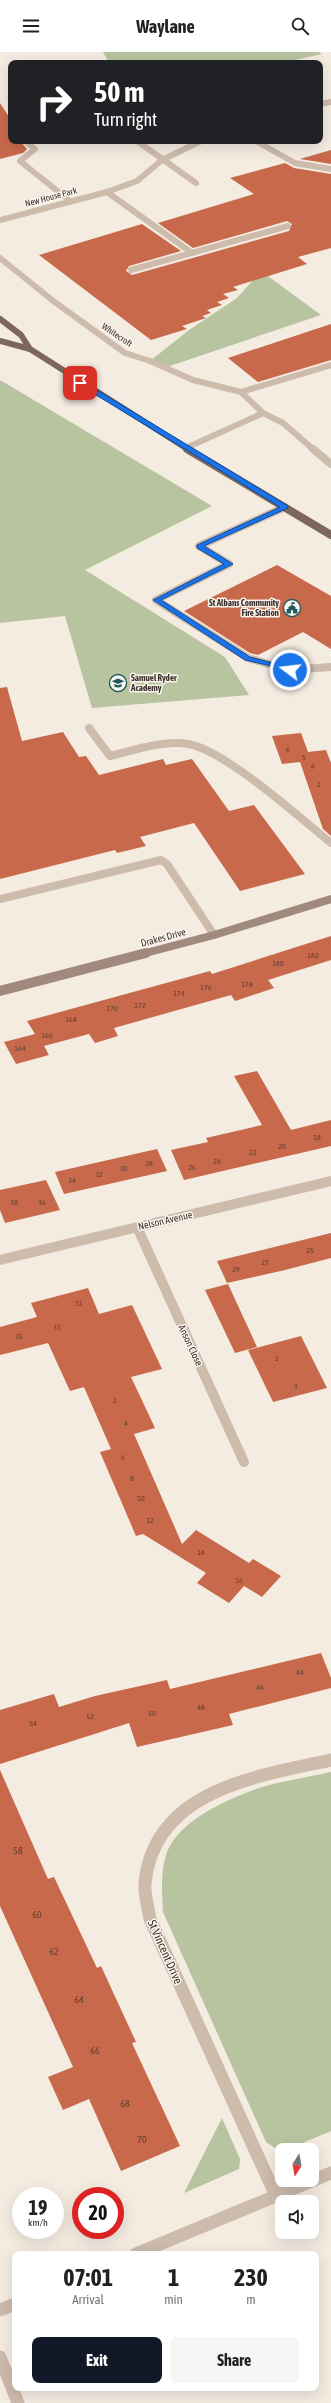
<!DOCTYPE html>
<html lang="en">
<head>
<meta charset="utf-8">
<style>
  body { margin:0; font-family:"Asap Condensed",sans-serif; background:#f6f6f6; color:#202124; height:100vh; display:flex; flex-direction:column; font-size:15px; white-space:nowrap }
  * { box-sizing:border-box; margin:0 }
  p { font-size:13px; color:#757577 }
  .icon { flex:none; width:22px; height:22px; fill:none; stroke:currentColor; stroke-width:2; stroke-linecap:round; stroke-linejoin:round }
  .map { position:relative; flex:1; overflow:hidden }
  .details { position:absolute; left:12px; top:2199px; width:307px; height:140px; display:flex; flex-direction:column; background:#fff; border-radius:8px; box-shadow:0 4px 16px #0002 }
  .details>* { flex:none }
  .hud { position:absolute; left:8px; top:8px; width:315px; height:84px; border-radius:8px; box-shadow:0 4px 16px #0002; background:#202124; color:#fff; overflow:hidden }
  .needle { width:26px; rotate:191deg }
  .fabs { position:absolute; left:275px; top:2091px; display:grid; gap:8px }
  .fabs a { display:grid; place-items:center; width:44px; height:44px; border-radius:8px; background:#fff; box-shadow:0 4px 16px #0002; font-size:20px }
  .speed { position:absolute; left:12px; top:2135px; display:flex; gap:8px; font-size:20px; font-weight:700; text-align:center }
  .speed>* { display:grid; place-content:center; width:52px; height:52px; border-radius:50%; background:#fff; box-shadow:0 4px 16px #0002; line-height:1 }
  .speed small { font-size:10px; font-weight:400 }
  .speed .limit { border:6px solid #d22; background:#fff; color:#111 }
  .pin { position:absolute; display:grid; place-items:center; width:34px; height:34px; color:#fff; margin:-17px; border-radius:8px; box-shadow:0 2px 6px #0006 }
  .me { position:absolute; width:44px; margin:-22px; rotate:285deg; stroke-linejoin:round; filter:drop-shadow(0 0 3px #0008) }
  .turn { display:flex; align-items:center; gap:14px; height:84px; padding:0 20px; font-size:18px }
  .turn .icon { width:52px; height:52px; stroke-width:2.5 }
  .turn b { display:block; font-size:28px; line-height:34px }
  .eta { display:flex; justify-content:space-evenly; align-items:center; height:68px; text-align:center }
  .eta b { font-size:24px; font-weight:700; line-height:28px }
  .button { display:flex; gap:8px; margin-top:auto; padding:8px 20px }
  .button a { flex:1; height:46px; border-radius:8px; background:#111827; color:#fff; font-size:16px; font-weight:700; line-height:46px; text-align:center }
  .button a+a { background:#f6f6f6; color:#202124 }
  header { display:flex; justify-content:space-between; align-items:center; height:52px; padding:0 20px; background:#fff; font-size:18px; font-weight:700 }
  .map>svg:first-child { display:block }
  .green { fill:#b8c4a0 }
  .building { fill:#c8694b }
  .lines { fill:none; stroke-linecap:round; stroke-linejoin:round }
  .lane-far2 { stroke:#cdbbac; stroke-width:6 }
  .lane-far1 { stroke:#cdbbac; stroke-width:8 }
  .lane { stroke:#cdbbac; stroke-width:13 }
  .street-far3 { stroke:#cdbbac; stroke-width:6 }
  .street-far2 { stroke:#cdbbac; stroke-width:8 }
  .street-far1 { stroke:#cdbbac; stroke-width:10 }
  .street { stroke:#cdbbac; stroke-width:13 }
  .secondary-far1 { stroke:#a18a7d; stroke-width:8 }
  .secondary { stroke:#a18a7d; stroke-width:10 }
  .primary-far1 { stroke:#7d675c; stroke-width:6 }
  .primary { stroke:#7d675c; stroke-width:8 }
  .route { fill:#1a73e8; stroke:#114b97 }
  .labels { text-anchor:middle; stroke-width:3; stroke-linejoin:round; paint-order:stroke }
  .number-label { font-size:8px; fill:#5e3e33 }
  .far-street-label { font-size:9px; fill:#3b302b; stroke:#fbf5ee }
  .far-poi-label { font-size:9px; font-weight:bold; fill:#3b302b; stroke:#fbf5ee; text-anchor:end }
  .street-label { font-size:10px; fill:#3b302b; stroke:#fbf5ee }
  .near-number-label { font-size:10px; fill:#5e3e33 }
  .near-street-label { font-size:12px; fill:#3b302b; stroke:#fbf5ee }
</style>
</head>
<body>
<header><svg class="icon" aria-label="menu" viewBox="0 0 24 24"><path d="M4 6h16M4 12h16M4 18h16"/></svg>Waylane<svg class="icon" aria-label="search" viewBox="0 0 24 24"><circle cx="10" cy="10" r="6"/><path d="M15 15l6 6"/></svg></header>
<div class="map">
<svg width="331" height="2351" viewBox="0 0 331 2351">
  <rect width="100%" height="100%" fill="#f4ebe1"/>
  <g class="green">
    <polygon points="103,0 319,0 322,2 282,11 109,11"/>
    <polygon points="261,219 321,263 164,316 150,309 189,278 237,246"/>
    <polygon points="0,328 212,454 85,518 225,605 249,643 92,656 65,564 0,571"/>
    <path d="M331,1720V2079L281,2100L266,2090L163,1860C162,1840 160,1820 167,1800C179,1770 220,1751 248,1740C272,1730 305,1726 331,1720Z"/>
    <polygon points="222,2066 240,2107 239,2117 184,2141"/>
  </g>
  <g class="building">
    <polygon points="0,51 11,68 11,89 20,89 27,97 23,101 0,107"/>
    <polygon points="331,98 331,112 300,107"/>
    <polygon points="285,111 294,116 331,122 331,196 298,205 307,212 233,235 238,238 223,242 229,246 217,250 222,253 207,258 211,261 202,264 206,266 182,274 187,277 151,288 39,203 142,172 181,199 129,214 126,219 132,223 289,179 292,172 287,169 193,196 158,171 254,142 230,126"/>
    <polygon points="331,272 331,308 258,330 228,306"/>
    <polygon points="277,513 331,544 331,597 303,580 258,603 250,601 184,559"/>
    <polygon points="7,635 22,689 63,680 79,705 86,704 99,723 163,707 166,713 192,707 229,759 254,753 305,822 240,839 194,771 140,785 146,794 117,801 115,798 0,827 0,636"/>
    <polygon points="301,681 308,700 326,698 331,711 331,784 323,777 300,710 282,712 272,684"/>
    <polygon points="331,884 331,908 268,928 274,936 235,949 231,943 114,976 118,984 95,991 89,982 44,994 49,1003 16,1012 4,990 35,982 27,969 210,919 212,922"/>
    <polygon points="257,1019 291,1078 331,1068 331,1094 184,1128 171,1098 208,1090 206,1086 262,1073 234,1024"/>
    <polygon points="157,1097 167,1119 64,1142 55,1120"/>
    <polygon points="46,1128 60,1158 5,1171 0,1158 0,1138"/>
    <polygon points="331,1181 331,1206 285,1218 227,1231 217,1209"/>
    <polygon points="228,1232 257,1295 235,1301 205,1238"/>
    <polygon points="88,1236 99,1262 132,1253 162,1317 131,1325 155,1376 134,1382 182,1492 196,1478 249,1511 253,1507 281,1524 262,1545 244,1534 229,1551 197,1531 206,1521 143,1482 136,1484 100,1400 111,1397 84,1335 70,1339 48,1291 0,1303 0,1275 37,1265 31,1251"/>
    <polygon points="301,1284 327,1336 273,1350 248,1298"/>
    <polygon points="321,1601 331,1626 331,1636 229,1662 233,1673 137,1695 129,1671 0,1712 0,1658 54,1642 59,1655 95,1644 167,1628 170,1637"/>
    <polygon points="0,1718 48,1827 54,1825 97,1916 101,1914 136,1990 132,1991 180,2094 121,2119 89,2047 63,2058 48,2025 73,2015 0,1854"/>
  </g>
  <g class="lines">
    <polyline class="lane-far2" points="25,89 35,97 20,109 70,149"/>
    <g class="lane-far1">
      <polyline points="285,455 199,494 229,512 156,548 248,606 289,618 331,615"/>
      <path d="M89,676L110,704C135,698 163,688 188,692C225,698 300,766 331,791"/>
      <polyline points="0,847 161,808 167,812 214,883"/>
    </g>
    <polyline class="lane" points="0,2305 18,2351"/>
    <g class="street-far3">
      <polyline points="320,52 331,50"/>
      <polyline points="137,89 196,131"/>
      <polyline points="256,89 295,111 331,117"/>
      <polyline points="107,140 192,201"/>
      <polyline points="0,168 107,140 137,129 162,108 201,89"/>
      <polyline points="0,206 52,248 125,301 150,309 193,328 241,340 263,361 186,396"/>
      <polyline points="131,218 288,174"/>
      <polyline points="241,340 331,313"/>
      <polyline points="263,361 283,371 314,398"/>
    </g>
    <polyline class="street-far2" points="313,397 331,412"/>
    <g class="street-far1">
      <polyline points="137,1175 244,1410"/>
      <polyline points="0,1208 331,1129"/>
    </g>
    <g class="street">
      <path d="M276,2144L150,1867C148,1855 144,1842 145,1831C154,1738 257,1724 331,1708"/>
      <polyline points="136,2202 331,2121"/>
      <polyline points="0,2258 15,2252"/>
    </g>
    <polyline class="secondary-far1" points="142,902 214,883 331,847"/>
    <polyline class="secondary" points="0,939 146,901"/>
    <g class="primary-far1">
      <polyline points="0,267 21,283 30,297"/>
      <polyline points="0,289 30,297 189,398"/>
    </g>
    <polyline class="primary" points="187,397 331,483"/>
  </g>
  <polygon class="route" points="78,329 82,329 288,454 288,456 204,494 233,512 161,548 250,605 292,616 292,619 245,608 153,548 224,512 197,496 197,493 280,455 78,332"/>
  <defs>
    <g id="civic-ring" transform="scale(0.9)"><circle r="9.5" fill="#fbf5ee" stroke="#1f5a5e" stroke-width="1.5"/><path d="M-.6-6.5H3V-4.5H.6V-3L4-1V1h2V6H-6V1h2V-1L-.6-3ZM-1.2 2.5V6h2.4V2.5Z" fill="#1f5a5e"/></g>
    <g id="school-ring" transform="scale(0.9)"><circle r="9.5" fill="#fbf5ee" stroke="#1f5a5e" stroke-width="1.5"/><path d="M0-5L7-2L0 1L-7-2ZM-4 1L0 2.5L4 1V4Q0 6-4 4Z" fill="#1f5a5e"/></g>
  </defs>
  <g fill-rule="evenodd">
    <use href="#civic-ring" x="292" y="556"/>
    <use href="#school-ring" x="118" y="631"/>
  </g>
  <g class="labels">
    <g class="number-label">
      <text x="288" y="700">6</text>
      <text x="304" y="708">5</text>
      <text x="313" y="717">4</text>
      <text x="319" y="735">2</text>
      <text x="313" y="906">182</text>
      <text x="278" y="914">180</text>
      <text x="247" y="935">178</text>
      <text x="206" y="938">176</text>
      <text x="179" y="944">174</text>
      <text x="140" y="956">172</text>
      <text x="112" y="959">170</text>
      <text x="71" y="970">168</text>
      <text x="47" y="986">166</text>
      <text x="20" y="999">164</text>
      <text x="317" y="1088">18</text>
      <text x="282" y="1097">20</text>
      <text x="253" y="1103">22</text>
      <text x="217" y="1112">24</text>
      <text x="149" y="1114">28</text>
      <text x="192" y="1118">26</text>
      <text x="124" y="1119">30</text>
      <text x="99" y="1125">32</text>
      <text x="72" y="1131">34</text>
      <text x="14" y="1153">38</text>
      <text x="42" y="1153">36</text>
      <text x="310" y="1201">25</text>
      <text x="265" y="1213">27</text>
      <text x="236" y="1220">29</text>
      <text x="79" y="1254">31</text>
      <text x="57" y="1278">33</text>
      <text x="19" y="1287">35</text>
      <text x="277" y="1309">1</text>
      <text x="296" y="1337">3</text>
      <text x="115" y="1351">2</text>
      <text x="126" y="1374">4</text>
      <text x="123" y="1408">6</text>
      <text x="132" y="1429">8</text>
      <text x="141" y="1449">10</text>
      <text x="150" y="1471">12</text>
      <text x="201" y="1503">14</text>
      <text x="239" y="1531">16</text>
      <text x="300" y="1623">44</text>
      <text x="260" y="1638">46</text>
      <text x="201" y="1658">48</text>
      <text x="152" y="1664">50</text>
      <text x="90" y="1667">52</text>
      <text x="33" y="1674">54</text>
    </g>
    <g class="far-street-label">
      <text transform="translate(51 145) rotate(-15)" y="3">New House Park</text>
      <text transform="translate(117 283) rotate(34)" y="3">Whitecroft</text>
    </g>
    <g class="far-poi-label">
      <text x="279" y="554">St Albans Community<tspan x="279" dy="10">Fire Station</tspan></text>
      <text x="131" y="629" text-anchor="start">Samuel Ryder<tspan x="131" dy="10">Academy</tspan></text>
    </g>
    <g class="street-label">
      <text transform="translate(163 885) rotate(-15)" y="4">Drakes Drive</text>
      <text transform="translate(165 1168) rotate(-13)" y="4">Nelson Avenue</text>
      <text transform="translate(191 1293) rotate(65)" y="4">Anson Close</text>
    </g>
    <g class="near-number-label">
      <text x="18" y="1802">58</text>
      <text x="37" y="1866">60</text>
      <text x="54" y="1903">62</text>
      <text x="79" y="1951">64</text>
      <text x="95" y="2002">66</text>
      <text x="125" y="2055">68</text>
      <text x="142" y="2091">70</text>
    </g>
    <g class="near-street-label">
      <text transform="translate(165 1900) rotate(66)" y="4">St Vincent Drive</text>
    </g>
  </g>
</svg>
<div class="fabs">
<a><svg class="needle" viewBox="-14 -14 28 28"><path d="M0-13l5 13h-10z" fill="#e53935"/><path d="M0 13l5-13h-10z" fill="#757577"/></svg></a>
<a><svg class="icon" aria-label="sound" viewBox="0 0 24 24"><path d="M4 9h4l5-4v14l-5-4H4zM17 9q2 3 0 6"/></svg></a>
</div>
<div class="speed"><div>19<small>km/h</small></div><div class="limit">20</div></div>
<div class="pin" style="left:80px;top:331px;background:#d93025"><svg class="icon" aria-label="arrive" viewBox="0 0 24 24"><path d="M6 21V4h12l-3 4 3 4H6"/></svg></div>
<svg class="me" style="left:290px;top:618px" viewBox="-20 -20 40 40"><circle r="17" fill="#1a73e8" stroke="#fff" stroke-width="3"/><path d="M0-11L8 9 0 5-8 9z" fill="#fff"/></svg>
<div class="hud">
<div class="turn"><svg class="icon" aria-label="right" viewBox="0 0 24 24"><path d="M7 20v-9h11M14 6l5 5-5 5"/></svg><div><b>50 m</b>Turn right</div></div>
</div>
<section class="details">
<div class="eta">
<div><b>07:01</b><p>Arrival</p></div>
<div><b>1</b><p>min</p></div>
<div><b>230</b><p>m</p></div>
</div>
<div class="button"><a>Exit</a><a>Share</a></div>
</section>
</div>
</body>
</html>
